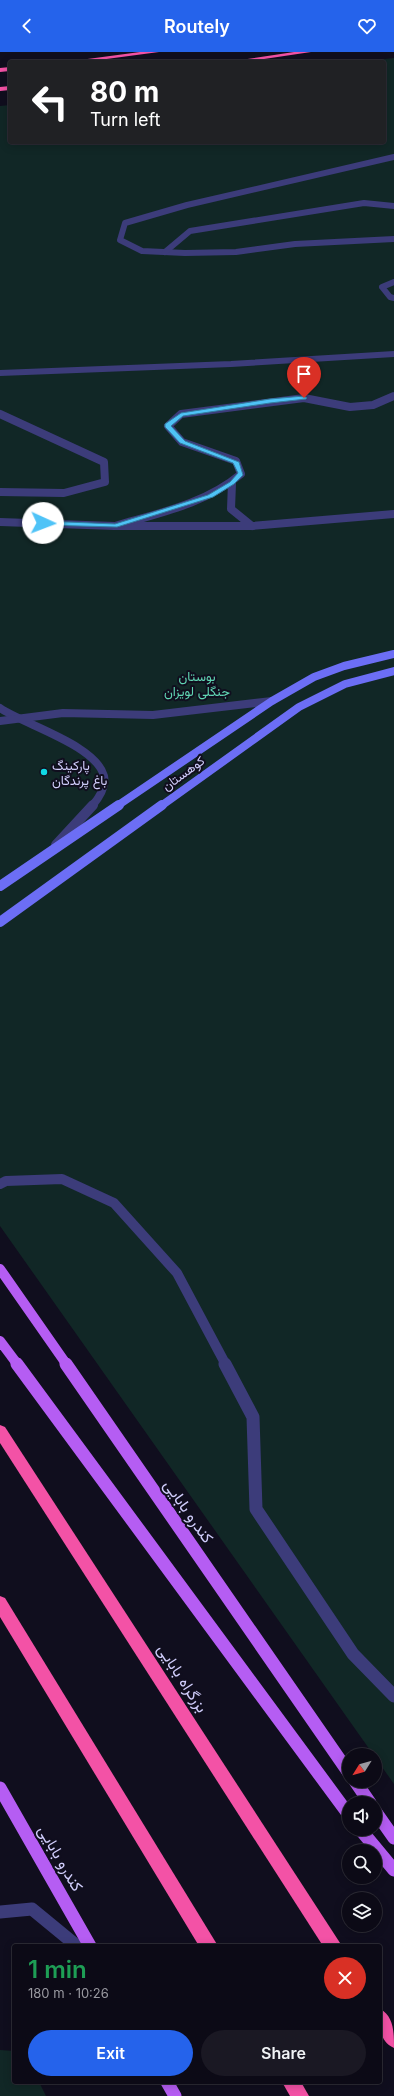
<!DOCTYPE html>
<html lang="en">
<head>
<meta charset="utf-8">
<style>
  body { margin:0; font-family:Inter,Vazirmatn,sans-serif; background:#1a1823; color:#f1f3f6; height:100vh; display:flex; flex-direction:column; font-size:15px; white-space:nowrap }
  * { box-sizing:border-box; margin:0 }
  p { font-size:13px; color:#9a9aa1 }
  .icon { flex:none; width:22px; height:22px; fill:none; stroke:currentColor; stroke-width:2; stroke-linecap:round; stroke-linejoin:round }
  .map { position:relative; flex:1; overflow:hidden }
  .sheet { position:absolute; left:12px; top:1892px; width:370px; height:140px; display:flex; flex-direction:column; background:#0c0a16; border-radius:4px; box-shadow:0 2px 10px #0003,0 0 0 1px #2c2b35 }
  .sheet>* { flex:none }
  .guide { position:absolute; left:8px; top:8px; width:378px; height:84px; border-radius:4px; box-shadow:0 2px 10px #0003,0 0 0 1px #2c2b35; background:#202124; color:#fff; overflow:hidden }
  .needle { width:26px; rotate:233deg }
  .buttons { position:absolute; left:342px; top:1696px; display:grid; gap:8px }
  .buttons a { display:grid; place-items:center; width:40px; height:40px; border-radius:50%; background:#0c0a16; box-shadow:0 2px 10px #0003,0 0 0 1px #2c2b35; font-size:20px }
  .pin { position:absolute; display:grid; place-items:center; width:34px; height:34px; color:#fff; margin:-41px -17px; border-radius:50% 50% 50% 0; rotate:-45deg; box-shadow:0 0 4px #0007 }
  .pin .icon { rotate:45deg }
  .me { position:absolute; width:44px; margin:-22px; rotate:92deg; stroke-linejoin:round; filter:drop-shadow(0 0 3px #0008) }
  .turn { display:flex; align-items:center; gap:14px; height:84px; padding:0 16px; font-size:18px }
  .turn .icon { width:52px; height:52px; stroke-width:2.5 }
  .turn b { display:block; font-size:28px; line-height:34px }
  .round { display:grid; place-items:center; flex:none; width:42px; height:42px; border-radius:21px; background:#1a1823 }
  .overview { display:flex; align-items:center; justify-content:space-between; height:68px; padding:0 16px }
  h1 { font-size:24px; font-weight:600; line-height:30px; color:#1e9e55 }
  .action { display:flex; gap:8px; margin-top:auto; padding:8px 16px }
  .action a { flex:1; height:46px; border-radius:24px; background:#2563eb; color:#fff; font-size:16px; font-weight:600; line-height:46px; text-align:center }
  .action a+a { background:#1a1823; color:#f1f3f6 }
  header { display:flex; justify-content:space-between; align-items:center; height:52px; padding:0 16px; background:#2563eb; color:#fff; font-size:18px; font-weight:600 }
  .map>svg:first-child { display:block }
  .green { fill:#112726 }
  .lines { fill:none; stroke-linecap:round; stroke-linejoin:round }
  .lane-far2 { stroke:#3c3c7a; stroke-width:8 }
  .lane-far1 { stroke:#3c3c7a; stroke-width:10 }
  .lane { stroke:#3c3c7a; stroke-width:13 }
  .street-far3 { stroke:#3c3c7a; stroke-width:6 }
  .street-far2 { stroke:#3c3c7a; stroke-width:8 }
  .street-far1 { stroke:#3c3c7a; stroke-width:10 }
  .street { stroke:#3c3c7a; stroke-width:13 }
  .secondary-far1 { stroke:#6c6ef5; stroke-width:8 }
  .secondary { stroke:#6c6ef5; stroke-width:10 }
  .primary-far1 { stroke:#b55df3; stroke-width:10 }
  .primary { stroke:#b55df3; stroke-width:13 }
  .highway { fill:#f352a6; fill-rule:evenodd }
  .route { fill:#4fc3f7; stroke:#337fa1 }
  .poi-dot { fill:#10d9e5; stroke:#100e1e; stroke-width:1.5 }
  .labels { text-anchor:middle; stroke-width:4; stroke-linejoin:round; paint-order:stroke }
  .park-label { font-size:13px; fill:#60d5b3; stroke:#100e1e }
  .poi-label { font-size:13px; fill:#d1cefc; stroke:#100e1e; text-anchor:start }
  .street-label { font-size:13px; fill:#d1cefc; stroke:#100e1e }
  .near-street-label { font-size:16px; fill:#d1cefc; stroke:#100e1e }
</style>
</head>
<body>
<header><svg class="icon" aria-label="back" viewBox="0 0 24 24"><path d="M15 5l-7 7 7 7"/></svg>Routely<svg class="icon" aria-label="heart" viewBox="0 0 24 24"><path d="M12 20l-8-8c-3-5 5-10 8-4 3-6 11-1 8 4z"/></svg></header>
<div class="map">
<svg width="394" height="2044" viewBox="0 0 394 2044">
  <rect width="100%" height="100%" fill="#100e1e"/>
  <g class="green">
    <polygon points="394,6 394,1732 0,1174 0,54 10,53 10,90 384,90 384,10 358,10"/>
    <polygon points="0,1998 14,1999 14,2030 39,2030 46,2044 0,2044"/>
  </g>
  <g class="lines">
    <g class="lane-far2">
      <path d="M0,656C25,673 96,693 104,724C106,735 99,746 92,754"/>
      <polyline points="0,669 63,661 153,663 272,649"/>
    </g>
    <polyline class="lane-far1" points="56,793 93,753"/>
    <polyline class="lane" points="0,1860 32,1857 77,1894"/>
    <g class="street-far3">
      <polyline points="394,105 187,153 125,171 120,188 142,199 185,201 236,200 295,192 394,187"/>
      <polyline points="165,200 190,179 364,151 394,154"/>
      <polyline points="394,230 382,235 390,245 394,246"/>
      <polyline points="0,321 231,312 394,302"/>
    </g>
    <g class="street-far2">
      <polyline points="0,362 104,410 105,430 64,441 0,440"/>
      <polyline points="232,431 231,457 252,474"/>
      <polyline points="0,470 115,474 252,474 394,462"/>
      <path d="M115,474C159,461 205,452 241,422L236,409L182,390L168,374L181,362L304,346L350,355L373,353L394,344"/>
    </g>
    <polyline class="street-far1" points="0,1132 6,1129 62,1127 114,1151 177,1221 226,1313"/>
    <polyline class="street" points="225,1312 253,1365 256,1457 353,1602 394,1644"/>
    <g class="secondary-far1">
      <polyline points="117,754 272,649 314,625 344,614 394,602"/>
      <polyline points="161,754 299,655 345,632 394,619"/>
    </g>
    <g class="secondary">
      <polyline points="0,834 119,753"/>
      <polyline points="0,870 162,753"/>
    </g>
    <g class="primary-far1">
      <polyline points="0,1217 67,1313"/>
      <polyline points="0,1289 18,1313"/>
    </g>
    <g class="primary">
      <polyline points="17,1312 349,1763"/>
      <polyline points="66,1312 349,1721"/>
      <polyline points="355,1729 370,1751"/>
      <polyline points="0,1736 90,1894"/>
      <polyline points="375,1759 394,1786"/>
      <polyline points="360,1777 394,1818"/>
      <polyline points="167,2030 175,2044"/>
    </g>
    <g class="highway">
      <polygon points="140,0 159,0 84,10 65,10"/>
      <polygon points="294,0 311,0 244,10 227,10"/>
      <polygon points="10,15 10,19 0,20 0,16"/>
      <polygon points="10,34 10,38 0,39 0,35"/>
      <polygon points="0,1373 5,1375 342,1894 323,1894 0,1391"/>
      <polygon points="0,1544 5,1546 218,1894 199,1894 0,1565"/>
      <path d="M380,1957C394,1964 394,1981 394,1996C378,1989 380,1972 380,1957Z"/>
      <polygon points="282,2030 301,2030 309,2044 290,2044"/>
    </g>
  </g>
  <polygon class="route" points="304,344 307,346 306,347 270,351 183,364 171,374 185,389 239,410 243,423 234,432 213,445 117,475 43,473 40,471 43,469 115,472 208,443 230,430 238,421 233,411 180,391 165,375 165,372 181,361 270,347"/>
  <circle class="poi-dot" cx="44" cy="720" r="4"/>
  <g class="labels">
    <g class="park-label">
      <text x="197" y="629">بوستان<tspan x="197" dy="15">جنگلی لویزان</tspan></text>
    </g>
    <g class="poi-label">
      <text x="52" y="718">پارکینگ<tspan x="52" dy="15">باغ پرندگان</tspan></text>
    </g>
    <g class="street-label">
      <text transform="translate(183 721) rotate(-36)" y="5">کوهستان</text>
    </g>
    <g class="near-street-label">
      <text transform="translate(189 1459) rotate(55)" y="6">کندرو بابایی</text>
      <text transform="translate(183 1626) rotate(57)" y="6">بزرگراه بابایی</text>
      <text transform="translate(61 1806) rotate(60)" y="6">کندرو بابایی</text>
    </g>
  </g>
</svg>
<div class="buttons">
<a><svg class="needle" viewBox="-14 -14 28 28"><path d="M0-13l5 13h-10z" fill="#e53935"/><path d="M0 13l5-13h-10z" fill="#9a9aa1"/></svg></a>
<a><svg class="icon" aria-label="sound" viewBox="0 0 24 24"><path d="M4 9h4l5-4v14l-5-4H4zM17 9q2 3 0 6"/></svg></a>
<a><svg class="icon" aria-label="search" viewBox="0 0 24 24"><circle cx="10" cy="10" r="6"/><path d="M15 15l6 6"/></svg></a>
<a><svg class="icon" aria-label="layers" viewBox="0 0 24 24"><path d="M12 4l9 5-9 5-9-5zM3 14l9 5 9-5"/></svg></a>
</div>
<div class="pin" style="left:304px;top:346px;background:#d93025"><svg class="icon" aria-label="arrive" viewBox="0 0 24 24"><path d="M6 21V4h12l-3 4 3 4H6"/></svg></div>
<svg class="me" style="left:43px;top:471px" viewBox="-20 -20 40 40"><circle r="19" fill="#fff"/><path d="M0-13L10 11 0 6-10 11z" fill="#4fc3f7"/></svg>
<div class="guide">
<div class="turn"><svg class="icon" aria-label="left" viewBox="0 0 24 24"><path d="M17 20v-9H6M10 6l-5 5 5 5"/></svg><div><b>80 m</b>Turn left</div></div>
</div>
<section class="sheet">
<div class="overview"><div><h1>1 min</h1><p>180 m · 10:26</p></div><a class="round" style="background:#d93025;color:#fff"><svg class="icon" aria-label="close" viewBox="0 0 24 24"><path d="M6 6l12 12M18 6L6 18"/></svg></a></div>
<div class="action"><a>Exit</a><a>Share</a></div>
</section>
</div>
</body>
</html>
